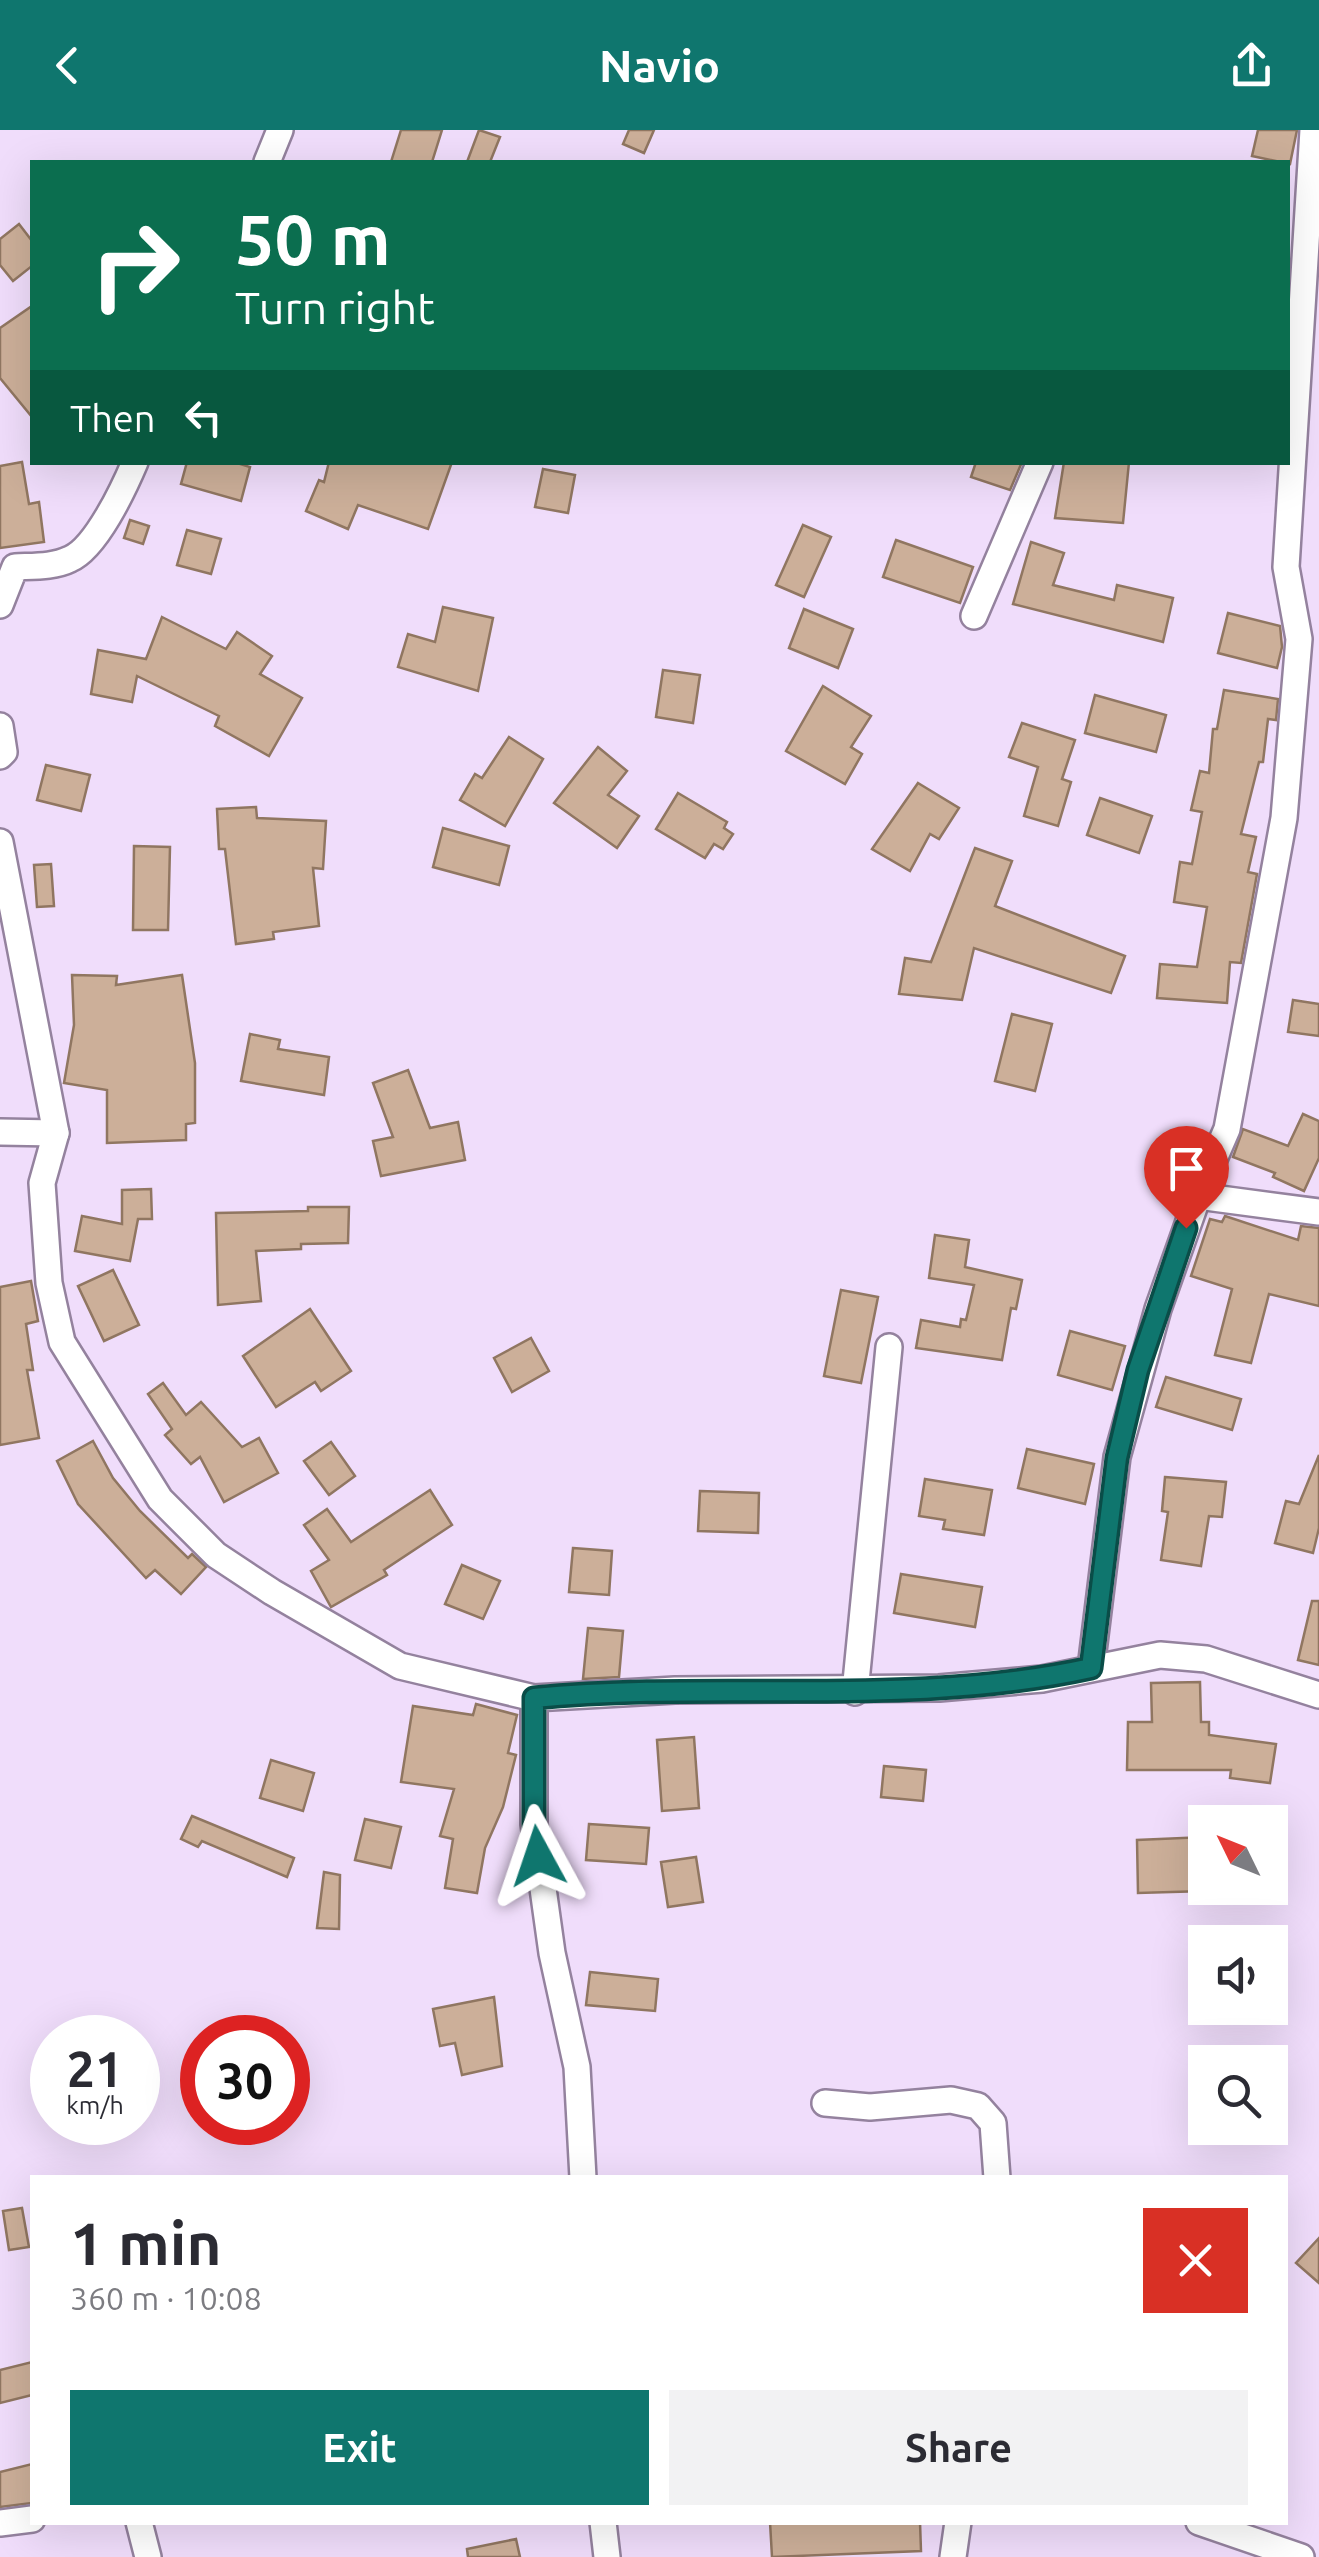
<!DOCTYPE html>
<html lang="en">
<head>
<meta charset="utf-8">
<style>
  body { margin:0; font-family:Ubuntu,sans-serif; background:#f2f2f3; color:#2b2b33; height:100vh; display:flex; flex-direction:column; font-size:38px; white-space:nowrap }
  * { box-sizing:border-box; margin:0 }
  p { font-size:32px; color:#7c7c81 }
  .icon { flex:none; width:55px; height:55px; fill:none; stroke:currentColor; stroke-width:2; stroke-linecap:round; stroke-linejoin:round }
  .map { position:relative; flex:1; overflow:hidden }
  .drawer { position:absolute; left:30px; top:2045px; width:1258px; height:350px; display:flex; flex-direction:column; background:#fff; border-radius:0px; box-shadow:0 10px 40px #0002 }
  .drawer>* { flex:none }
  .guide { position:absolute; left:30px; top:30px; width:1260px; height:305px; border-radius:0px; box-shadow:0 10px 40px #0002; background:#0b6e4f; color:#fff; overflow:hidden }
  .needle { width:65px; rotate:313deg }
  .controls { position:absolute; left:1188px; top:1675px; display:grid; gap:20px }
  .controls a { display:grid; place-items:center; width:100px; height:100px; border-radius:0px; background:#fff; box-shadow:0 10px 40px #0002; font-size:50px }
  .speed { position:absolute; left:30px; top:1885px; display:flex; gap:20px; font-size:50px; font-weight:700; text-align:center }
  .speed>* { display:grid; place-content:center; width:130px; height:130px; border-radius:50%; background:#fff; box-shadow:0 10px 40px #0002; line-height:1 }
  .speed small { font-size:25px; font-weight:400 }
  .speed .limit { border:15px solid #d22; background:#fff; color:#111 }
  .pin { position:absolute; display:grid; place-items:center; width:85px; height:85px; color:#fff; margin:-102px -42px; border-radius:50% 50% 50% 0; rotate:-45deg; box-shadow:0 0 10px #0007 }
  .pin .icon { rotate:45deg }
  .me { position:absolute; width:110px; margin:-55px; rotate:355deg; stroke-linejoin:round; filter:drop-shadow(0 0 8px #0008) }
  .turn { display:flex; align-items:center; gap:35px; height:210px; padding:0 40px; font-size:45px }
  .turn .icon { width:130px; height:130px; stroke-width:2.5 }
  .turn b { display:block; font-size:70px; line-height:85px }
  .then { display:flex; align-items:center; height:95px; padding:0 40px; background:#0003; gap:20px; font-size:38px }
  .round { display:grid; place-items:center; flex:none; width:105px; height:105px; border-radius:0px; background:#f2f2f3 }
  .head { display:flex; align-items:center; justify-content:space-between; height:170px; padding:0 40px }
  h1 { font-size:60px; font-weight:700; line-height:75px }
  .primary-button { display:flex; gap:20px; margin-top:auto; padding:20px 40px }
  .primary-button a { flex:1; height:115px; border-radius:0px; background:#0f766e; color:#fff; font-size:40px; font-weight:700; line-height:115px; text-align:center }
  .primary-button a+a { background:#f2f2f3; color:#2b2b33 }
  header { display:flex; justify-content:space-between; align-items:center; height:130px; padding:0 40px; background:#0f766e; color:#fff; font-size:45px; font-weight:700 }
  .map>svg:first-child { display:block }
  .building { fill:#ccaf99; stroke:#907661; stroke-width:2.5 }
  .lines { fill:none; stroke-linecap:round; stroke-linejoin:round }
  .minor-casing { stroke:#94829e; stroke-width:30 }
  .minor { stroke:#fff; stroke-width:25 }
  .route-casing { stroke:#0a4d48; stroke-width:25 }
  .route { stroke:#0f766e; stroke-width:18 }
</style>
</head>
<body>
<header><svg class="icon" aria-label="back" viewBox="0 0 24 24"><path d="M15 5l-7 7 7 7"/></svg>Navio<svg class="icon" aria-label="share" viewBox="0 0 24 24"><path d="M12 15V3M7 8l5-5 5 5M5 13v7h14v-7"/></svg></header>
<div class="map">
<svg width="1319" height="2427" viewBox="0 0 1319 2427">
  <rect width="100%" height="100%" fill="#f0ddfb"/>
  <g class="building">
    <polygon points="401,0 442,0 432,32 391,32"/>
    <polygon points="479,0 500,7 490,32 467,32"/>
    <polygon points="629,0 654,0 644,23 623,14"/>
    <polygon points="1258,0 1297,0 1290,34 1252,26"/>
    <polygon points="19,94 32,111 32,136 13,151 0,135 0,109"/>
    <polygon points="32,176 32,287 0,248 0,198"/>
    <polygon points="22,332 29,374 39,372 44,412 0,418 0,336"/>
    <polygon points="187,332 234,332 250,337 241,371 181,354"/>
    <polygon points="329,332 452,332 428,399 358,375 348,399 306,381 319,350 324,352"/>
    <polygon points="976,332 1022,332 1010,360 971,347"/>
    <polygon points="1064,332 1129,332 1123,393 1055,388"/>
    <polygon points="543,339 575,345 568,383 535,377"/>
    <polygon points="130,390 149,396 143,414 124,408"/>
    <polygon points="803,395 831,407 804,467 776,455"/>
    <polygon points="187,400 221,409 211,444 177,435"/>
    <polygon points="896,410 973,437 960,473 883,447"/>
    <polygon points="1031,412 1064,423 1053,455 1114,470 1117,455 1173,468 1163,512 1013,474"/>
    <polygon points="443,477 493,488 478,561 398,537 408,504 435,512"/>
    <polygon points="804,479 853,499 838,538 789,518"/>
    <polygon points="1228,483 1280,496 1282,517 1277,538 1218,523"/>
    <polygon points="162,487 226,519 237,502 272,526 260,544 302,568 269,626 215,596 219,586 137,546 132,572 91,564 98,520 146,529"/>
    <polygon points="663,540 700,545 693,593 656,587"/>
    <polygon points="823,556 871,586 851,617 862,624 845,654 786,621"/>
    <polygon points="1224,560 1278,569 1276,590 1268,589 1263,632 1259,632 1241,704 1256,707 1248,742 1257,744 1241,833 1230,832 1227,873 1157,868 1160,834 1197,837 1207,777 1174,772 1180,732 1192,734 1202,682 1191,680 1200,641 1209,643 1213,599 1217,599"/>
    <polygon points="1095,565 1166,585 1156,622 1085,603"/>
    <polygon points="1022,593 1075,610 1062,649 1071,652 1058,696 1024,686 1038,637 1009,627"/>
    <polygon points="509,607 543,629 505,696 460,670 475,644 482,648"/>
    <polygon points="598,617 627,641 608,665 639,686 617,718 554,673"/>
    <polygon points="46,635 90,645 81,681 37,670"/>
    <polygon points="918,653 959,678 939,709 930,704 910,741 872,719"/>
    <polygon points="678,663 727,692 724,698 733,704 723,719 714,714 705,728 656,699"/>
    <polygon points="1100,668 1152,686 1139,723 1087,705"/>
    <polygon points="256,677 257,688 326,691 323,739 313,738 319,796 273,802 274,809 236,814 225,719 219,719 217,679"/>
    <polygon points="443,698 509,716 499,755 433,737"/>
    <polygon points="134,716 170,717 168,800 133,800"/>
    <polygon points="975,718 1012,731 995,776 1125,826 1111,863 974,818 962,870 899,864 905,828 931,832"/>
    <polygon points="51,734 54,776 37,777 34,735"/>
    <polygon points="72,845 117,846 116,855 182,845 195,933 195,993 186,994 186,1010 107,1013 107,960 64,953 74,895"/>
    <polygon points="1293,870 1319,874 1319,906 1288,902"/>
    <polygon points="1012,884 1052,894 1035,961 995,951"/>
    <polygon points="250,904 280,910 278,919 329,927 324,965 241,951"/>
    <polygon points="408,940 430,998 458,992 465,1030 381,1046 373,1011 393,1007 373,953"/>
    <polygon points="1303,984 1319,991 1319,1028 1304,1061 1273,1047 1275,1043 1233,1027 1243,999 1288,1016"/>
    <polygon points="151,1059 152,1089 138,1089 130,1131 75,1121 82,1086 122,1094 122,1060"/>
    <polygon points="308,1077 349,1077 348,1113 301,1114 301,1119 256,1121 261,1171 218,1175 216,1083 308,1081"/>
    <polygon points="1225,1086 1298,1110 1301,1096 1319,1098 1319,1176 1269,1164 1251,1233 1215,1225 1232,1159 1191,1146 1210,1089 1222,1092"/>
    <polygon points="935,1105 969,1110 965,1137 1022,1150 1016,1179 1011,1178 1002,1230 916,1218 921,1190 960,1197 961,1189 966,1190 974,1155 929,1148"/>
    <polygon points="113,1140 139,1195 104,1211 78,1156"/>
    <polygon points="31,1151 38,1191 26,1194 33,1240 27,1240 39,1308 0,1315 0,1157"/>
    <polygon points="841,1160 878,1167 861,1253 824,1246"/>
    <polygon points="310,1179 351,1241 321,1261 315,1252 276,1277 243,1226"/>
    <polygon points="1070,1201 1125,1216 1112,1260 1058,1245"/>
    <polygon points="531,1208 549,1241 512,1262 494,1228"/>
    <polygon points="1166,1247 1241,1269 1232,1300 1156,1277"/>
    <polygon points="163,1253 186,1285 201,1272 242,1317 259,1308 278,1343 224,1372 200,1327 191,1334 165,1305 172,1299 148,1264"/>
    <polygon points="93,1311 113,1348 140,1381 188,1428 192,1424 206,1437 181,1464 155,1440 146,1448 78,1374 57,1331"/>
    <polygon points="331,1312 355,1346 329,1365 304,1331"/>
    <polygon points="1027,1319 1094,1334 1085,1374 1018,1358"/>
    <polygon points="1319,1325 1319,1398 1313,1423 1275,1413 1286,1371 1299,1374"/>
    <polygon points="1165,1347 1226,1352 1222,1387 1209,1386 1201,1436 1161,1430 1168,1382 1162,1381"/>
    <polygon points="925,1349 992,1360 984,1405 943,1399 945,1390 919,1386"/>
    <polygon points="430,1360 452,1395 384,1440 387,1445 331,1477 311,1441 329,1430 304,1395 327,1379 351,1412"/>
    <polygon points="700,1361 759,1363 758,1403 698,1401"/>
    <polygon points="573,1418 612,1421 609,1465 569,1462"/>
    <polygon points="462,1435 500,1451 483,1489 445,1474"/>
    <polygon points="901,1444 982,1457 975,1497 894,1483"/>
    <polygon points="1312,1471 1319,1471 1319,1535 1298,1530"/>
    <polygon points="588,1498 623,1501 619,1547 583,1549"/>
    <polygon points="1200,1552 1201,1592 1209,1592 1209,1605 1276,1614 1270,1653 1230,1648 1231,1640 1127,1640 1128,1592 1152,1592 1151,1553"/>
    <polygon points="476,1574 517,1585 508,1623 516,1625 503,1677 485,1718 477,1763 445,1758 453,1709 440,1706 454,1659 401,1652 413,1576 473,1585"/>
    <polygon points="694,1607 699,1678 662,1681 657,1610"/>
    <polygon points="271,1630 314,1643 303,1681 260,1668"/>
    <polygon points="884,1636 926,1640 923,1671 881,1667"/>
    <polygon points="192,1686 294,1728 287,1747 202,1711 198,1717 181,1709"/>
    <polygon points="365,1689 401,1697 391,1738 355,1730"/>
    <polygon points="589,1694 649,1698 646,1734 586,1730"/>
    <polygon points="1205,1707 1205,1761 1138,1763 1137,1710"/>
    <polygon points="696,1727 703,1772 668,1777 661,1732"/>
    <polygon points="324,1742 340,1745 339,1799 317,1798"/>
    <polygon points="590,1842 658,1849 655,1881 586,1875"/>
    <polygon points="494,1867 502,1936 462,1945 455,1913 440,1916 433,1879"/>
    <polygon points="22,2078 29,2117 9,2120 3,2081"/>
    <polygon points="1319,2108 1319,2153 1296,2133"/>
    <polygon points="32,2232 32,2265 0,2273 0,2240"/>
    <polygon points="32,2334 32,2373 0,2377 0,2342"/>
    <polygon points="770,2392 920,2392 921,2421 772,2427"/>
    <polygon points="516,2409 520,2427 468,2427 467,2419"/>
  </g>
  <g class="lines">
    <g class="minor-casing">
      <g id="minor">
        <polyline points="267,32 280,0"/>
        <path d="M0,475L15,437C33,436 54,437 70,429C96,418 124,358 135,332"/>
        <polyline points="974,486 1040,332"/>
        <polyline points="0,596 4,622 0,626"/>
        <polyline points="0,712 56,1003 42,1053 49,1153 62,1212 160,1369 216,1425 272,1462 400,1536 534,1568 675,1560 939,1558 1042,1549 1160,1525 1206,1529 1319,1565"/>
        <polyline points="0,1002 56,1003"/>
        <polyline points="1198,1066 1319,1082"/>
        <polyline points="1091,1538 1117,1327 1158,1179 1198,1066 1227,999 1284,688 1299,509 1286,437 1313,0"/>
        <polyline points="855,1562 889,1217"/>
        <polyline points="534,1568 534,1694 552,1823 577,1937 583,2048"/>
        <polyline points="825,1973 870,1977 951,1970 978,1976 993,1993 997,2048"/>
        <polyline points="139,2392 148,2427"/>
        <polyline points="603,2392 607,2427"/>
        <polyline points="1199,2392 1301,2427"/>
        <polyline points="0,2393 32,2389"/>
        <polyline points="953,2427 958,2392"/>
      </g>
    </g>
    <use href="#minor" class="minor"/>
  </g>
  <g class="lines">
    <g class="route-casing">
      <path id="route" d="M538,1726L534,1694V1568C720,1550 908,1578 1091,1538L1117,1328L1138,1240L1186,1098"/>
    </g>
    <use href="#route" class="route"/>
  </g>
</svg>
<div class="controls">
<a><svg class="needle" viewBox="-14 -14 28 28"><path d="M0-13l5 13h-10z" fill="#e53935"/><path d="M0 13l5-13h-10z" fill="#7c7c81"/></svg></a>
<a><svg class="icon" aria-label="sound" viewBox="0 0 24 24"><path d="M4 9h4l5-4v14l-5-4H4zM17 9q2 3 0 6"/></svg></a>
<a><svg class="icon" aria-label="search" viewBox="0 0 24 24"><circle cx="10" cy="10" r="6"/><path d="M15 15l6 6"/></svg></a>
</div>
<div class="speed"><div>21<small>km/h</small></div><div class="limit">30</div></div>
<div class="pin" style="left:1186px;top:1098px;background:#d93025"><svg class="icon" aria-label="arrive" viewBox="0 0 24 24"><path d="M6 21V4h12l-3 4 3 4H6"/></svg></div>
<svg class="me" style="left:538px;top:1726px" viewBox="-20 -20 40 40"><path d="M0-17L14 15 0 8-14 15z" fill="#0f766e" stroke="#fff" stroke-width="4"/></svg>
<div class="guide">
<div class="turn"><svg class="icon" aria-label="right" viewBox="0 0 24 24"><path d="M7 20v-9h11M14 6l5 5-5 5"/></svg><div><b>50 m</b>Turn right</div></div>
<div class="then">Then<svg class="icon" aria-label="left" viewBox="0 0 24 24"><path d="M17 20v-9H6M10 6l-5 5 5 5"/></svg></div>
</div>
<section class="drawer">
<div class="head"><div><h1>1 min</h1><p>360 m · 10:08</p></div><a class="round" style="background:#d93025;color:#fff"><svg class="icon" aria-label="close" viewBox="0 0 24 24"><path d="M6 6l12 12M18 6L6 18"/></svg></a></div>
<div class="primary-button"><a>Exit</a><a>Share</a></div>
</section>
</div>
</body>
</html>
